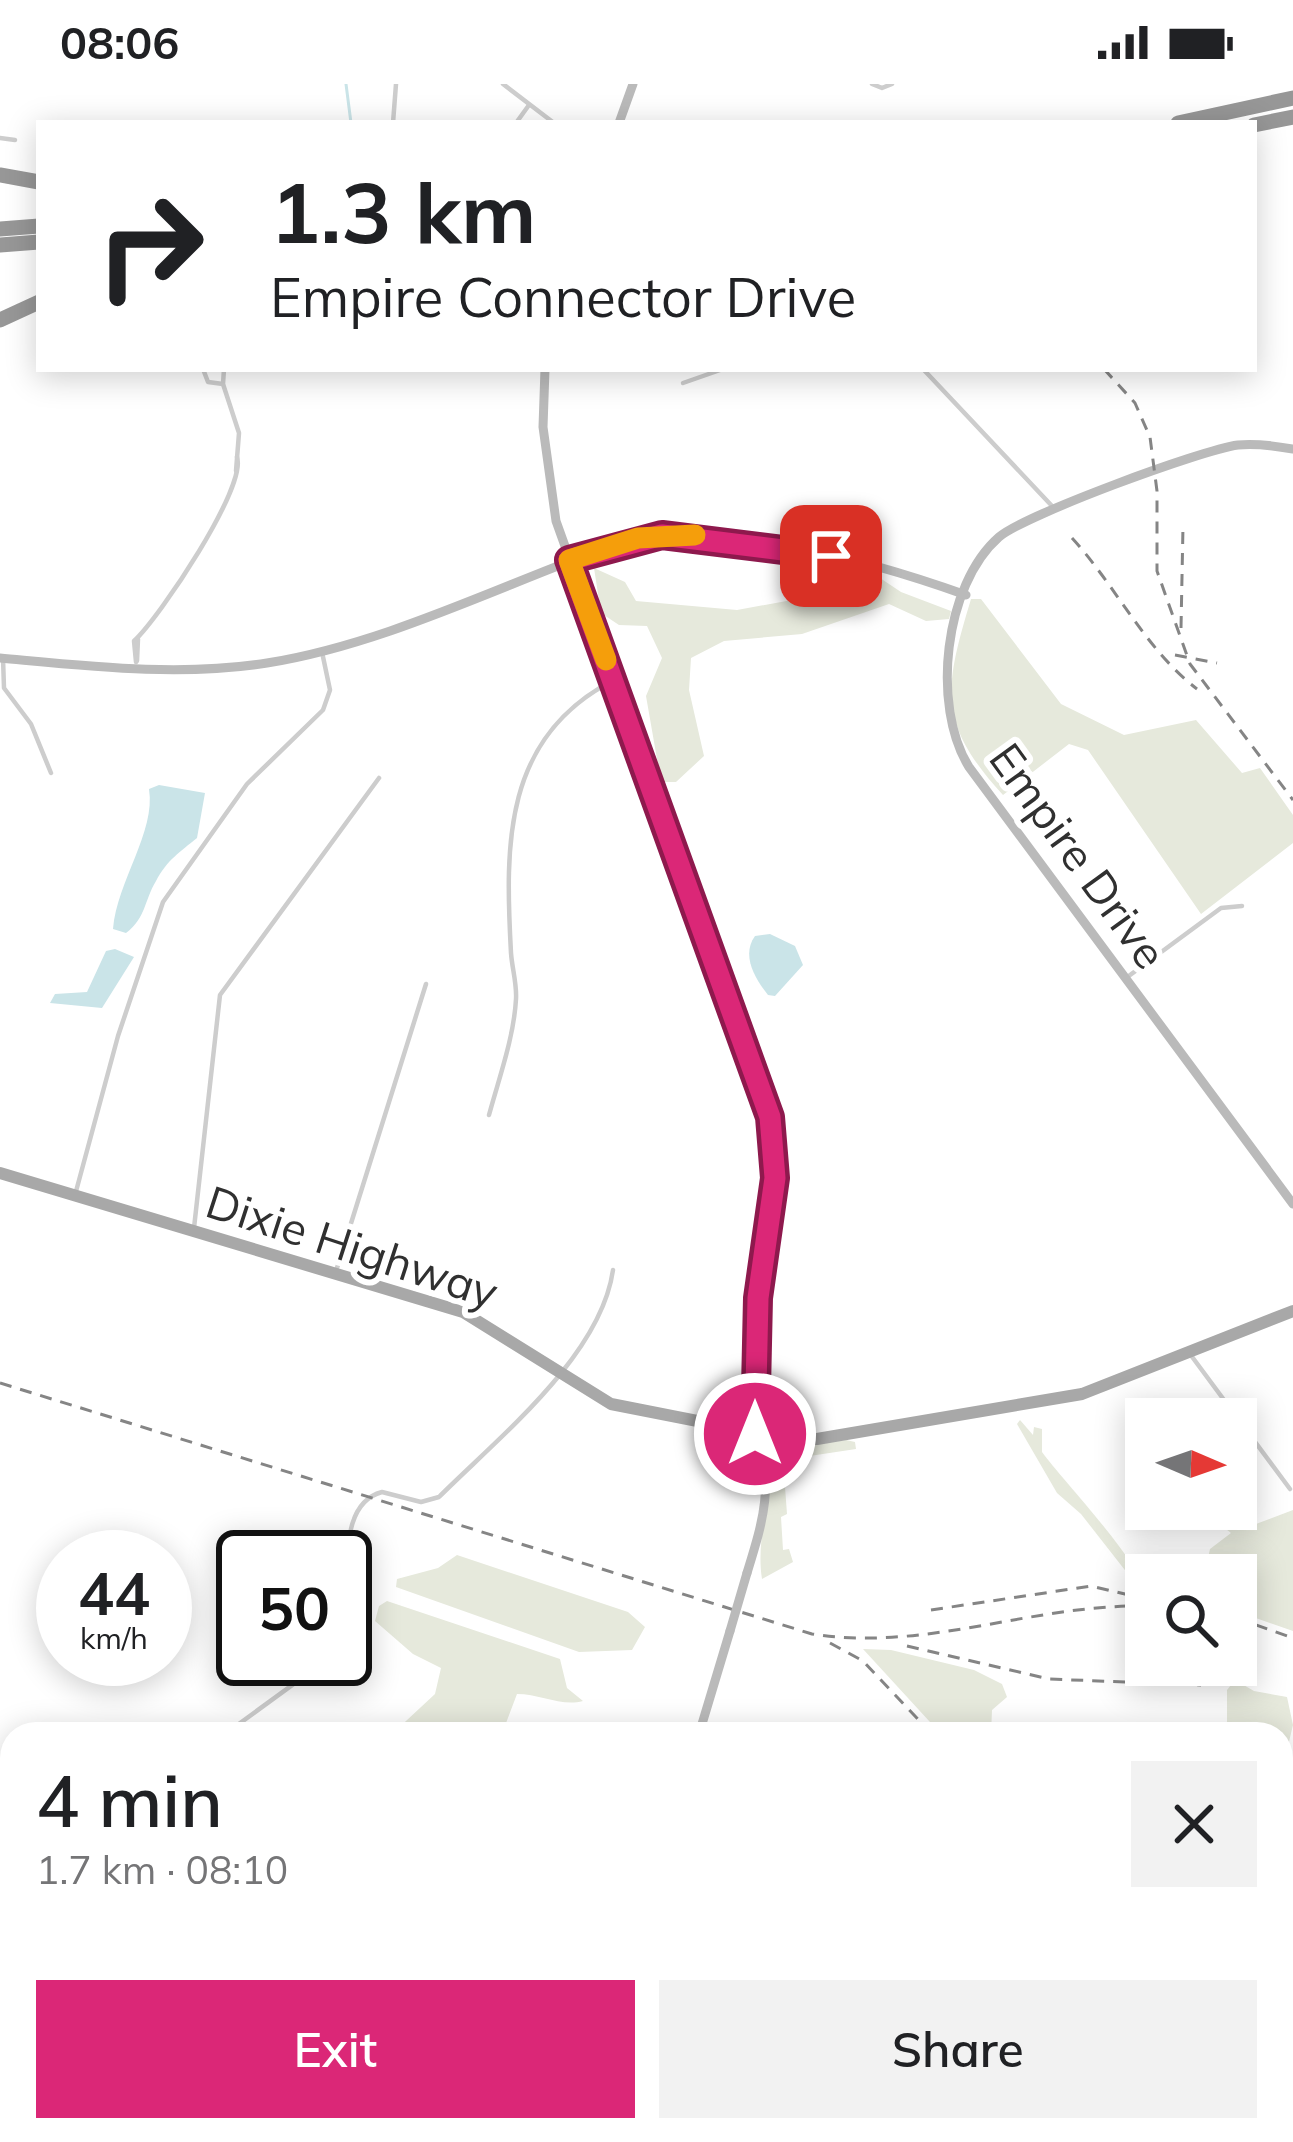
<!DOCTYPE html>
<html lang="en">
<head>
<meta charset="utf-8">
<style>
  body { margin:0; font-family:Mulish,sans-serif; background:#f2f2f2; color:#202124; height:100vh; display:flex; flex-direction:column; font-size:45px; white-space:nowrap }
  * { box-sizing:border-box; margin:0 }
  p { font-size:39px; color:#757577 }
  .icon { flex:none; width:66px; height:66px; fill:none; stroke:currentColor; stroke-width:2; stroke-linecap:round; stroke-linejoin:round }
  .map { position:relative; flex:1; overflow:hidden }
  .drawer { position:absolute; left:0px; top:1638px; width:1293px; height:420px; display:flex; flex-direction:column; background:#fff; border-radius:36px 36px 0 0; box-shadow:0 6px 30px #0003 }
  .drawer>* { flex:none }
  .guide { position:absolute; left:36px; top:36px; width:1221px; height:252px; border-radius:0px; box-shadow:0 6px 30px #0003; background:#fff; color:#202124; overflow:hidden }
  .needle { width:78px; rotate:92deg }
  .buttons { position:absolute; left:1125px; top:1314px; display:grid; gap:24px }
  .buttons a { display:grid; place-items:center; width:132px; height:132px; border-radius:0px; background:#fff; box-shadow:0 6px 30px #0003; font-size:60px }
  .speed { position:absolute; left:36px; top:1446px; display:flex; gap:24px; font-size:60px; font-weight:700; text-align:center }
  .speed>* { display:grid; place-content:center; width:156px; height:156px; border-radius:50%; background:#fff; box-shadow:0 6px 30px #0003; line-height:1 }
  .speed small { font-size:30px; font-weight:400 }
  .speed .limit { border:6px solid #111; border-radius:18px; background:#fff; color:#111 }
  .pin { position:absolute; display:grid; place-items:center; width:102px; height:102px; color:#fff; margin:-51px; border-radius:24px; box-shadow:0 6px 18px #0006 }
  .me { position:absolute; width:132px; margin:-66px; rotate:0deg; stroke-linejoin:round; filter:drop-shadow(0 0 9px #0008) }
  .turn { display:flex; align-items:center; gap:42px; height:252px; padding:0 36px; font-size:54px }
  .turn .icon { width:156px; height:156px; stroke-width:2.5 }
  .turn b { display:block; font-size:84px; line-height:102px }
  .round { display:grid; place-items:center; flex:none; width:126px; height:126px; border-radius:0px; background:#f2f2f2 }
  .overview { display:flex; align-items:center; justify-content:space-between; height:204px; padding:0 36px }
  h1 { font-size:72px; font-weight:600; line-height:90px }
  .cta { display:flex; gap:24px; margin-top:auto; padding:24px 36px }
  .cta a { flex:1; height:138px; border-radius:0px; background:#db2777; color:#fff; font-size:48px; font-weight:600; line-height:138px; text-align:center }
  .cta a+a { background:#f2f2f2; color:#202124 }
  .status { display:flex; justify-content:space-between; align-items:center; height:84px; padding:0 60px; background:#fff; direction:ltr }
  .status svg { height:33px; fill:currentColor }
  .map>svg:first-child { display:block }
  .green { fill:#e6e9dc }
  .water { fill:#cae4e8 }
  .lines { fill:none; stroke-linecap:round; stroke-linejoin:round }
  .stream { stroke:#cae4e8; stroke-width:3 }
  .street { stroke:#cdcdcd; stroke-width:4.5 }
  .secondary { stroke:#bababa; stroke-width:9 }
  .primary { stroke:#a8a8a8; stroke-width:12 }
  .highway { stroke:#979797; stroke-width:15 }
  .rail { stroke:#858585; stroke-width:3; stroke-dasharray:12 9; stroke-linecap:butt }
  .secondary-bridge { stroke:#bababa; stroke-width:9 }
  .route-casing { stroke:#8e194d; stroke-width:30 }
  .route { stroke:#db2777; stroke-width:21 }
  .slow { stroke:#f59e0b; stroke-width:21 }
  .labels { text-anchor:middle; stroke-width:12; stroke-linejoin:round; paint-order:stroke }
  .street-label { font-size:45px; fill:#303030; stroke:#fff }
</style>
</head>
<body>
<div class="status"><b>08:06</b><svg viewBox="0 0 49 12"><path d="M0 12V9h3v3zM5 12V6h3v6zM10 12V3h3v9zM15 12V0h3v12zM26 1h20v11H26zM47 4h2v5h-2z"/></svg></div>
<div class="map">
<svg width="1293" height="2058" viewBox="0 0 1293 2058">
  <rect width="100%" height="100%" fill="#fff"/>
  <g class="green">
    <polygon points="594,484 625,498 636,517 737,526 814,512 877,492 901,508 951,527 949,535 926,537 889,520 802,550 724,557 691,574 689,606 704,672 676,698 661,698 646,612 662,574 647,542 619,541 601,529"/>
    <path d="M971,515H981L1061,620L1124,651L1196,636L1242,689L1260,684L1293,731V759L1201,830L1088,666L1069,660L1003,711C937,639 944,605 971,515Z"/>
    <path d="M1020,1336L1033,1351L1034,1343L1042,1345V1368C1063,1397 1146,1483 1146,1513L1081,1430L1057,1409L1017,1340Z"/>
    <path d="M846,1356L855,1358L856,1365L783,1376L787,1430L781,1433L783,1466L789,1465L793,1478L762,1495C755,1451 774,1410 773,1365Z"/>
    <polygon points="1293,1426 1293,1547 1236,1527 1236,1491 1169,1491 1207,1478 1210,1465 1231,1449 1226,1445 1249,1429 1256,1440"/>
    <polygon points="457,1471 628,1528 645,1543 632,1566 579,1568 396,1503 397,1495 438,1484"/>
    <path d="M387,1517L560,1575L567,1604L583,1617C562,1623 540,1610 517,1610L503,1647L510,1650H392L435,1610L441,1584L413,1570L375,1537L379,1522Z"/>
    <polygon points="863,1565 891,1566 974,1586 1002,1600 1007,1613 992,1626 991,1650 941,1650"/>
    <polygon points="1235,1596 1254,1607 1287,1613 1293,1641 1282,1687 1293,1705 1293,1827 1281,1813 1281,1650 1227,1650 1227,1606"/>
    <polygon points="0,1991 12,1996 12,2046 66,2046 83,2058 0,2058"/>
  </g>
  <g class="water">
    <path d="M159,701L205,709L197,754C180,768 167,776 156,797C144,817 146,834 126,849L113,845C117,797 156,748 149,705Z"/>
    <path d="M770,850L795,862L803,881L775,912L768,911C755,895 741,871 755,852Z"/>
    <polygon points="115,865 134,873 102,924 50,919 55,910 87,908 106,867"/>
  </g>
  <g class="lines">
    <polyline class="stream" points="346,0 351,39"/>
    <g class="street">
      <polyline points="503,0 554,39"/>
      <polyline points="872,0 882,4 892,0"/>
      <polyline points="393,39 396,0"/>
      <polyline points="516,39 529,21"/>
      <polyline points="0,54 15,56"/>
      <polyline points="203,285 208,298 223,300"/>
      <polyline points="224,285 223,300 239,349 236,387"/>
      <polyline points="923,285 1052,422"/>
      <polyline points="683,299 723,285"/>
      <polyline points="3,574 4,604 31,640 51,689"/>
      <polyline points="137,577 138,555"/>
      <path d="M136,578L134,557C160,533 247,403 237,373"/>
      <polyline points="1126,894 1221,824 1242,822"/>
      <path d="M489,1031C499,994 514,953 516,915C517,900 512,884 511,869C505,760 503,653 614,596"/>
      <polyline points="75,1111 118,952 163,818 247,700 323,626 330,606 322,568"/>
      <polyline points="194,1144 220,911 379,694"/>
      <polyline points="337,1184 426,900"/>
      <polyline points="1190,1270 1290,1405"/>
      <path d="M345,1512C349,1478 341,1419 382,1408L421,1418L439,1413C498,1354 601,1272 613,1186"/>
      <polyline points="225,1650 328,1575"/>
      <polyline points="1281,1825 1293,1835"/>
      <polyline points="302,2046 349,2053"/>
      <polyline points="673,2046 677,2058"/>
      <polygon points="351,2047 353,2056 342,2052"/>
      <polyline points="174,2058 189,2046"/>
      <polyline points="312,2058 315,2053"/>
    </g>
    <g class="secondary">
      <polyline points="619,39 633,0"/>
      <polyline points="545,285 543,343 556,437 770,1033 775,1094 758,1214 755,1331"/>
      <path d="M1293,365C1276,362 1256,359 1238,361C1201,366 1025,431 999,453C944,501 931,622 969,683L1293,1120"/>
      <path d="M0,574C87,582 180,593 267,579C386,560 503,500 616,460C715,433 871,477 966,511"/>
      <path d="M747,1489C763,1437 775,1400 755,1348"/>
      <polyline points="699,1650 730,1547"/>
      <polyline points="590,2046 592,2058"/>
    </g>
    <g class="primary">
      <polyline points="0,1089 463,1228 611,1320 789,1355 817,1355 1082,1310 1293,1227"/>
      <polyline points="739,1347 755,1328"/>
      <polyline points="766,1374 777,1354"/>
    </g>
    <g class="highway">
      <polyline points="1178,39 1293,14"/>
      <polyline points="1254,41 1293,33"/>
      <polyline points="0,91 39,98"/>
      <polyline points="0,145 39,142"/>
      <polyline points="0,161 39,158"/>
      <polyline points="0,236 39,218"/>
    </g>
    <g class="rail">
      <polyline points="1104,285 1135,319 1150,353 1157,407 1157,487 1190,580 1293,716"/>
      <path d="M1072,454C1116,502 1145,565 1197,605"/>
      <polyline points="1181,544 1183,442"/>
      <polyline points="1175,571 1217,579"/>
      <path d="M0,1299L812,1550C927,1568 1032,1520 1146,1522"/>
      <polyline points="931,1526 1091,1502 1146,1515"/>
      <polyline points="1236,1534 1293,1554"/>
      <polyline points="830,1559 863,1577 932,1650"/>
      <polyline points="907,1562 1049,1595 1201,1601"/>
    </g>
    <polyline class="secondary-bridge" points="730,1547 747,1489"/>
  </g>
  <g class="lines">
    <g class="route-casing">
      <polyline id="route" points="755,1350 758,1214 775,1094 770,1033 569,476 662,451 831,472"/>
    </g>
    <use href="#route" class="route"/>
    <polyline class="slow" points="606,576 569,476 638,454 695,451"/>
  </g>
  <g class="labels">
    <g class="street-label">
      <text transform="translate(1078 772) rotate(54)" y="16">Empire Drive</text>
      <text transform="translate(352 1163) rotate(18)" y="16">Dixie Highway</text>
    </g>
  </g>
</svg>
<div class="buttons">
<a><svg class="needle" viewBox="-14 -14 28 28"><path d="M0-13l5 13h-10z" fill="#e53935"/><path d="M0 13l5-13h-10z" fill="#757577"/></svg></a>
<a><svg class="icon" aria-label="search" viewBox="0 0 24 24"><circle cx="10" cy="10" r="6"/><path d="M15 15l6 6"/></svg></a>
</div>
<div class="speed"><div>44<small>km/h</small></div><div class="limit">50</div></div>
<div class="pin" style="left:831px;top:472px;background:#d93025"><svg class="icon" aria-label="arrive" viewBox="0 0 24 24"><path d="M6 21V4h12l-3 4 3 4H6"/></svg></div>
<svg class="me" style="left:755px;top:1350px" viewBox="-20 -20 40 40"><circle r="17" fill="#db2777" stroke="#fff" stroke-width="3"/><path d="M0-11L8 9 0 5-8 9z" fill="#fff"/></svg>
<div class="guide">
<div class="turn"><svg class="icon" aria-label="right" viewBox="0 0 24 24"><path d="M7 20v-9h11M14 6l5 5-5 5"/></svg><div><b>1.3 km</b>Empire Connector Drive</div></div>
</div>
<section class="drawer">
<div class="overview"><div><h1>4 min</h1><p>1.7 km · 08:10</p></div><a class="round"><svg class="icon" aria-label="close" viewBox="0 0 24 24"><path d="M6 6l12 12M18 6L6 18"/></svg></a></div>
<div class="cta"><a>Exit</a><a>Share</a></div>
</section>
</div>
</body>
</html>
